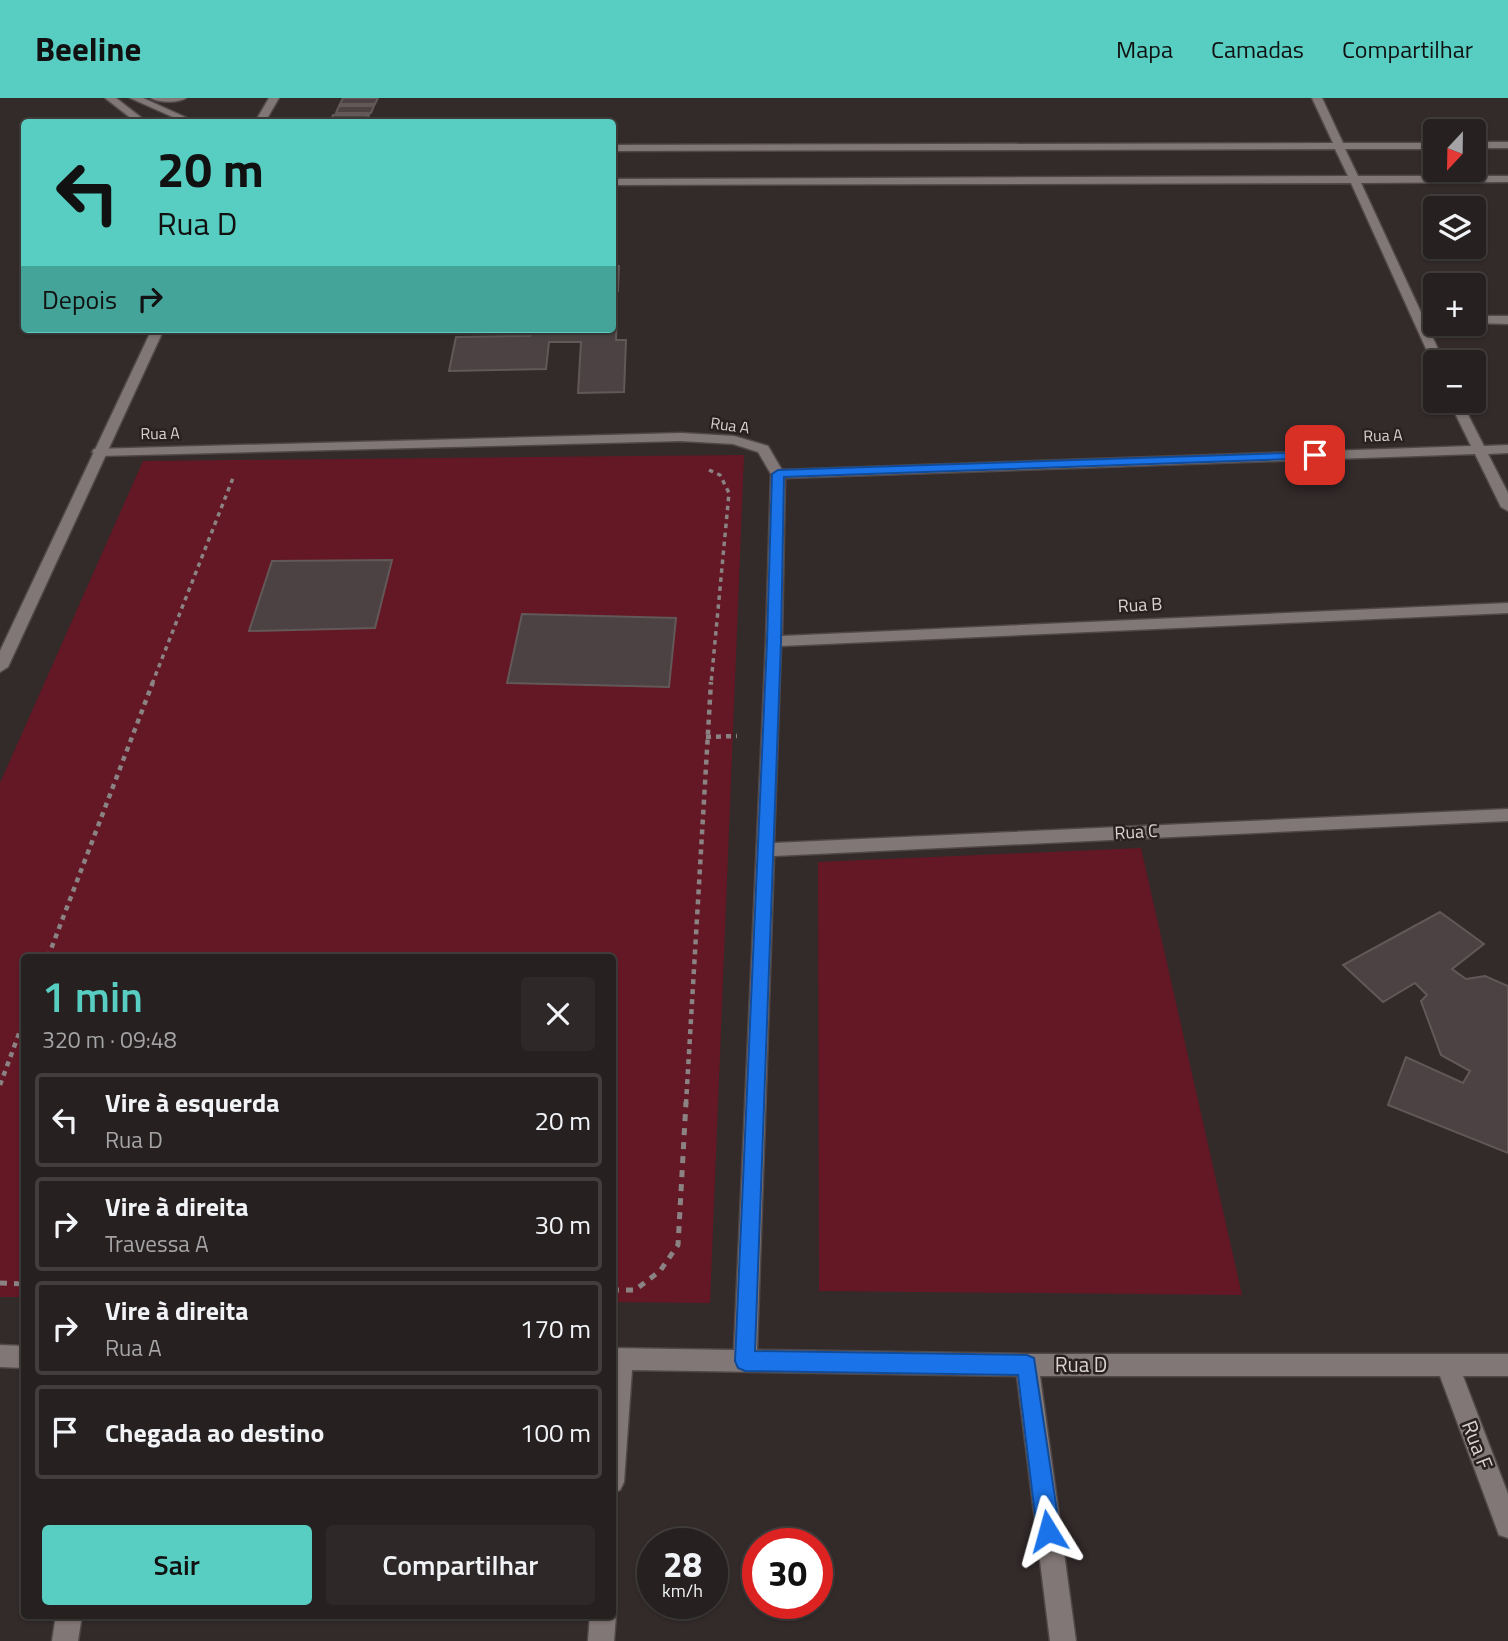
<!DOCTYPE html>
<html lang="pt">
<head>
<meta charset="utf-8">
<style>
  body { margin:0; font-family:"Titillium Web",sans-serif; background:#2e2829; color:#f1f3f6; height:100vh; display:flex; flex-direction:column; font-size:26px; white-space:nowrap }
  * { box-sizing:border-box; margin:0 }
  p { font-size:23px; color:#a4a3a5 }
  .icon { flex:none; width:38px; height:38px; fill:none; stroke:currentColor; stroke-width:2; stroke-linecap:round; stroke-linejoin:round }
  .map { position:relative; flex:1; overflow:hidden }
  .drawer { position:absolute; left:21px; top:856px; width:595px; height:665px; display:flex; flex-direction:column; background:#262020; border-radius:7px; box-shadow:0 2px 5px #0004,0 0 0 2px #423e3e }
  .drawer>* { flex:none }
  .top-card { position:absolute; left:21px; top:21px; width:595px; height:214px; border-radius:7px; box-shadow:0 2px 5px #0004,0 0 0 2px #423e3e; background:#57cec1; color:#111; overflow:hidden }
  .needle { width:46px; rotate:202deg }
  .tools { position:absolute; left:1423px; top:21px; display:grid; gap:14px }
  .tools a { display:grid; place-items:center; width:63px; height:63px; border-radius:7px; background:#262020; box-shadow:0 2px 5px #0004,0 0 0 2px #423e3e; font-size:35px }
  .speed { position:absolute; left:637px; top:1430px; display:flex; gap:14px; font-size:35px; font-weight:700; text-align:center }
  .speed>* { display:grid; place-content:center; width:91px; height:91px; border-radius:50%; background:#262020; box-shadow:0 2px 5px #0004,0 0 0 2px #423e3e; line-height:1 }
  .speed small { font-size:18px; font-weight:400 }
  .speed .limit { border:10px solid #d22; background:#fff; color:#111 }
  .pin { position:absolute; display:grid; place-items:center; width:60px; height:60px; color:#fff; margin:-30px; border-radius:14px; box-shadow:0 4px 10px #0006 }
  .me { position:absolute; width:77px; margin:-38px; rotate:352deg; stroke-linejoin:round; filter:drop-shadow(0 0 5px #0008) }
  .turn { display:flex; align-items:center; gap:24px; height:147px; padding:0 21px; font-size:32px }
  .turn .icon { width:91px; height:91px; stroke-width:2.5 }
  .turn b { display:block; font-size:49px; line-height:60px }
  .then { display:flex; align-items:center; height:66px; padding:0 21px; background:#0003; gap:14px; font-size:26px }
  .round { display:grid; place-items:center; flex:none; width:74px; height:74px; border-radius:7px; background:#2e2829 }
  .summary { display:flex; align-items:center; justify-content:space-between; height:119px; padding:0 21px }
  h1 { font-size:42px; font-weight:600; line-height:52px; color:#57cec1 }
  .primary-button { display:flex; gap:14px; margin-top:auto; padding:14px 21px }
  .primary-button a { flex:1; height:80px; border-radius:7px; background:#57cec1; color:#111; font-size:28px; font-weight:600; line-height:80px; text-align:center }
  .primary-button a+a { background:#2e2829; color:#f1f3f6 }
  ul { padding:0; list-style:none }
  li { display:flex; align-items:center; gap:21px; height:94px; margin:0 14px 10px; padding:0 7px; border:4px solid #423e3e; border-radius:7px }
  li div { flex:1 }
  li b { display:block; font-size:26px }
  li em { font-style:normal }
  header { display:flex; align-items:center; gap:42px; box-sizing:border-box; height:98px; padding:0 35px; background:#57cec1; color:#111 }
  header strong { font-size:33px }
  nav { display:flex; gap:38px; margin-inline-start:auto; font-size:24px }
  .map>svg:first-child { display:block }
  .green { fill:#641825 }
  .building { fill:#4c4243; stroke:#635858; stroke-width:2 }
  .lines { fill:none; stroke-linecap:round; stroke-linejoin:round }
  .minor-casing { stroke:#504848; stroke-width:3 }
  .secondary-casing { stroke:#504848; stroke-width:3 }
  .path-far2 { stroke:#8b8383; stroke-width:3.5; stroke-dasharray:4.5 4.5; stroke-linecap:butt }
  .path-far1 { stroke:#8b8383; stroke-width:4.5; stroke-dasharray:5 5; stroke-linecap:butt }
  .path { stroke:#8b8383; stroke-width:5; stroke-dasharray:7 7; stroke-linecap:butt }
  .minor { fill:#827777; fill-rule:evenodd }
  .secondary { fill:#827777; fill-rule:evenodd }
  .route { fill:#1a73e8; stroke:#114b97; stroke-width:2 }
  .labels { text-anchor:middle; stroke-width:5; stroke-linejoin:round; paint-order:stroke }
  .far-street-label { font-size:16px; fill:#d8d2d2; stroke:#292020 }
  .street-label { font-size:18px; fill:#d8d2d2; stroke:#292020 }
  .near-street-label { font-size:21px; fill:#d8d2d2; stroke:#292020 }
</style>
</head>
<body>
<header>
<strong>Beeline</strong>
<nav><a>Mapa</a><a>Camadas</a><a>Compartilhar</a></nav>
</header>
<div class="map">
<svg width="1508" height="1543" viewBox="0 0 1508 1543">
  <rect width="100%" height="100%" fill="#332a2a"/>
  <g class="green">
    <polygon points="744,357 710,1205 613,1204 612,859 24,859 24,1199 0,1199 0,685 143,363"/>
    <polygon points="1141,750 1242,1197 819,1193 818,764"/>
  </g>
  <g class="building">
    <polygon points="343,0 378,0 375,6 340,6"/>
    <polygon points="339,8 374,8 371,15 336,15"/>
    <polygon points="333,17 369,17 366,24 330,24"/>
    <polygon points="612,168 619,168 618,193 612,194"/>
    <polygon points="612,213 617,213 616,242 626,242 624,294 578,295 581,244 549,244 546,271 449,273 456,239 530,238 530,231 612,231"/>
    <polygon points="392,462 375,530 249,533 272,463"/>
    <polygon points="522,516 676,520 669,589 507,585"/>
    <polygon points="1440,814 1484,846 1452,871 1466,881 1485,878 1508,888 1508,1055 1388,1007 1406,959 1463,985 1470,973 1441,957 1421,903 1427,897 1415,885 1383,904 1343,867"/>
  </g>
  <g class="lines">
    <g class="minor-casing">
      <g id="minor">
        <polygon points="1312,0 1322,0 1343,45 1435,45 1435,51 1345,51 1358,78 1508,78 1508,84 1361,85 1444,264 1435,264 1435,267 1432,264 1351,85 612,87 612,81 1348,78 1335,51 612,53 612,47 1333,45"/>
        <rect x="1474" y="44" width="34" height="6"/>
        <polygon points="1508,218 1508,226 1474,225 1474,218"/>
        <polygon points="1449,303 1461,303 1484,348 1508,347 1508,355 1488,356 1508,395 1508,413 1501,409 1475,356 785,380 782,538 1508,505 1508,515 781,548 774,745 1508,711 1508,723 774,758 757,1252 1027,1256 1508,1256 1508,1278 1463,1278 1508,1396 1508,1440 1499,1437 1440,1278 1040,1278 1076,1543 1050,1543 1017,1278 632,1272 624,1384 620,1392 612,1396 612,1250 734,1252 766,543 771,376 758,354 733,346 681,343 99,358 92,354 94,351 681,335 734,338 768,348 782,372 1471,348"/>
        <polygon points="0,1247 24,1248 24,1270 0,1269"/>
        <polygon points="612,1509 616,1517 614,1543 588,1543 590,1517 612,1517"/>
        <polygon points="56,1517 82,1517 78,1543 52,1543"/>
      </g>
    </g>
    <g class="secondary-casing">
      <g id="secondary">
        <polygon points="105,0 116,0 147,24 136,24"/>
        <polygon points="130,0 143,0 196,24 184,24"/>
        <path d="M151,0H186C178,5 159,5 151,0Z"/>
        <polygon points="269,0 279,0 265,24 255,24"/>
        <polygon points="152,231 164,231 8,569 0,574 0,553"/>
      </g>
    </g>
    <g class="path-far2">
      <polyline points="709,372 720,377 729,395 711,586"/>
      <polyline points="152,586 233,380"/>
    </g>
    <g class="path-far1">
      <polyline points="706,639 737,638"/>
      <polyline points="48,859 153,584"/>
      <polyline points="0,987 24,922"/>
      <polyline points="686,1006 711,584"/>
    </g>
    <g class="path">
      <polyline points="0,1185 24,1186"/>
      <polyline points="612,1192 635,1192 660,1173 678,1147 686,1004"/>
    </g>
    <use href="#minor" class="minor"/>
    <use href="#secondary" class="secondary"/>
  </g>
  <polygon class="route" points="1315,354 1321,357 1319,360 784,379 781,543 755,1253 1027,1257 1034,1260 1060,1433 1056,1440 1048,1444 1041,1440 1037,1433 1018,1277 745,1273 738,1270 735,1263 767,543 772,376 778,372"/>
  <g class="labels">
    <g class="far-street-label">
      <text transform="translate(730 327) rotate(8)" y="6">Rua A</text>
      <text transform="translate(160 335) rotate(-1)" y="6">Rua A</text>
      <text transform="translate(1383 337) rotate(-2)" y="6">Rua A</text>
    </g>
    <g class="street-label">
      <text transform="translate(1140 507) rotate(-3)" y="6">Rua B</text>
      <text transform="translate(1136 734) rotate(-3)" y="6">Rua C</text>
    </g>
    <g class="near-street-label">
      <text x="1081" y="1274">Rua D</text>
      <text transform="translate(1477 1347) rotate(69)" y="7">Rua F</text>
    </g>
  </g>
</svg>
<div class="tools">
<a><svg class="needle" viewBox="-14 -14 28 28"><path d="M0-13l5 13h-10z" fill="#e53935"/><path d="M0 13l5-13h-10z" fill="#a4a3a5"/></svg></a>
<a><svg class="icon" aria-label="layers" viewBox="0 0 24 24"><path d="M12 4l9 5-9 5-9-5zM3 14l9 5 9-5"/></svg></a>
<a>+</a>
<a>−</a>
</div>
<div class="speed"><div>28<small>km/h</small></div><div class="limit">30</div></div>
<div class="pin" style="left:1315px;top:357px;background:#d93025"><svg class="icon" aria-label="arrive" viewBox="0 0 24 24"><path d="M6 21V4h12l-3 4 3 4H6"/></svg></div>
<svg class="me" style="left:1048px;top:1433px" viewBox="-20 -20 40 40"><path d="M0-17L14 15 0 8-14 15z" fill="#1a73e8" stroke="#fff" stroke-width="4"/></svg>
<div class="top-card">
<div class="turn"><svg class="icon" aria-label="left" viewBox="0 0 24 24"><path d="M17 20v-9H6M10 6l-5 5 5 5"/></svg><div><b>20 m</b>Rua D</div></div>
<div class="then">Depois<svg class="icon" aria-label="right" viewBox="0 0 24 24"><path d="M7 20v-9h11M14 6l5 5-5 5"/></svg></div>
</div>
<section class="drawer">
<div class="summary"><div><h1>1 min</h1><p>320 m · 09:48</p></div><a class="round"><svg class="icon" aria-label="close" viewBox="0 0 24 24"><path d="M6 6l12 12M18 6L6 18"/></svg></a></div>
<ul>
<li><svg class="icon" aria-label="left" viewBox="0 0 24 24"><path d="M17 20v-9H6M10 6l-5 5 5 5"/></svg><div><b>Vire à esquerda</b><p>Rua D</p></div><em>20 m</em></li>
<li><svg class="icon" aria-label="right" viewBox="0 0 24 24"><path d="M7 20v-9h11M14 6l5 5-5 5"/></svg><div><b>Vire à direita</b><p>Travessa A</p></div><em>30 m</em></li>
<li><svg class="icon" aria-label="right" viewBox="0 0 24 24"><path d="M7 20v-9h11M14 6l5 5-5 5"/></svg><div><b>Vire à direita</b><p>Rua A</p></div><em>170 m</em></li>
<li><svg class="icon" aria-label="arrive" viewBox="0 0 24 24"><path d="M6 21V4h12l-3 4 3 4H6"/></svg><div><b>Chegada ao destino</b></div><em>100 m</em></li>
</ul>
<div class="primary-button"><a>Sair</a><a>Compartilhar</a></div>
</section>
</div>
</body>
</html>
